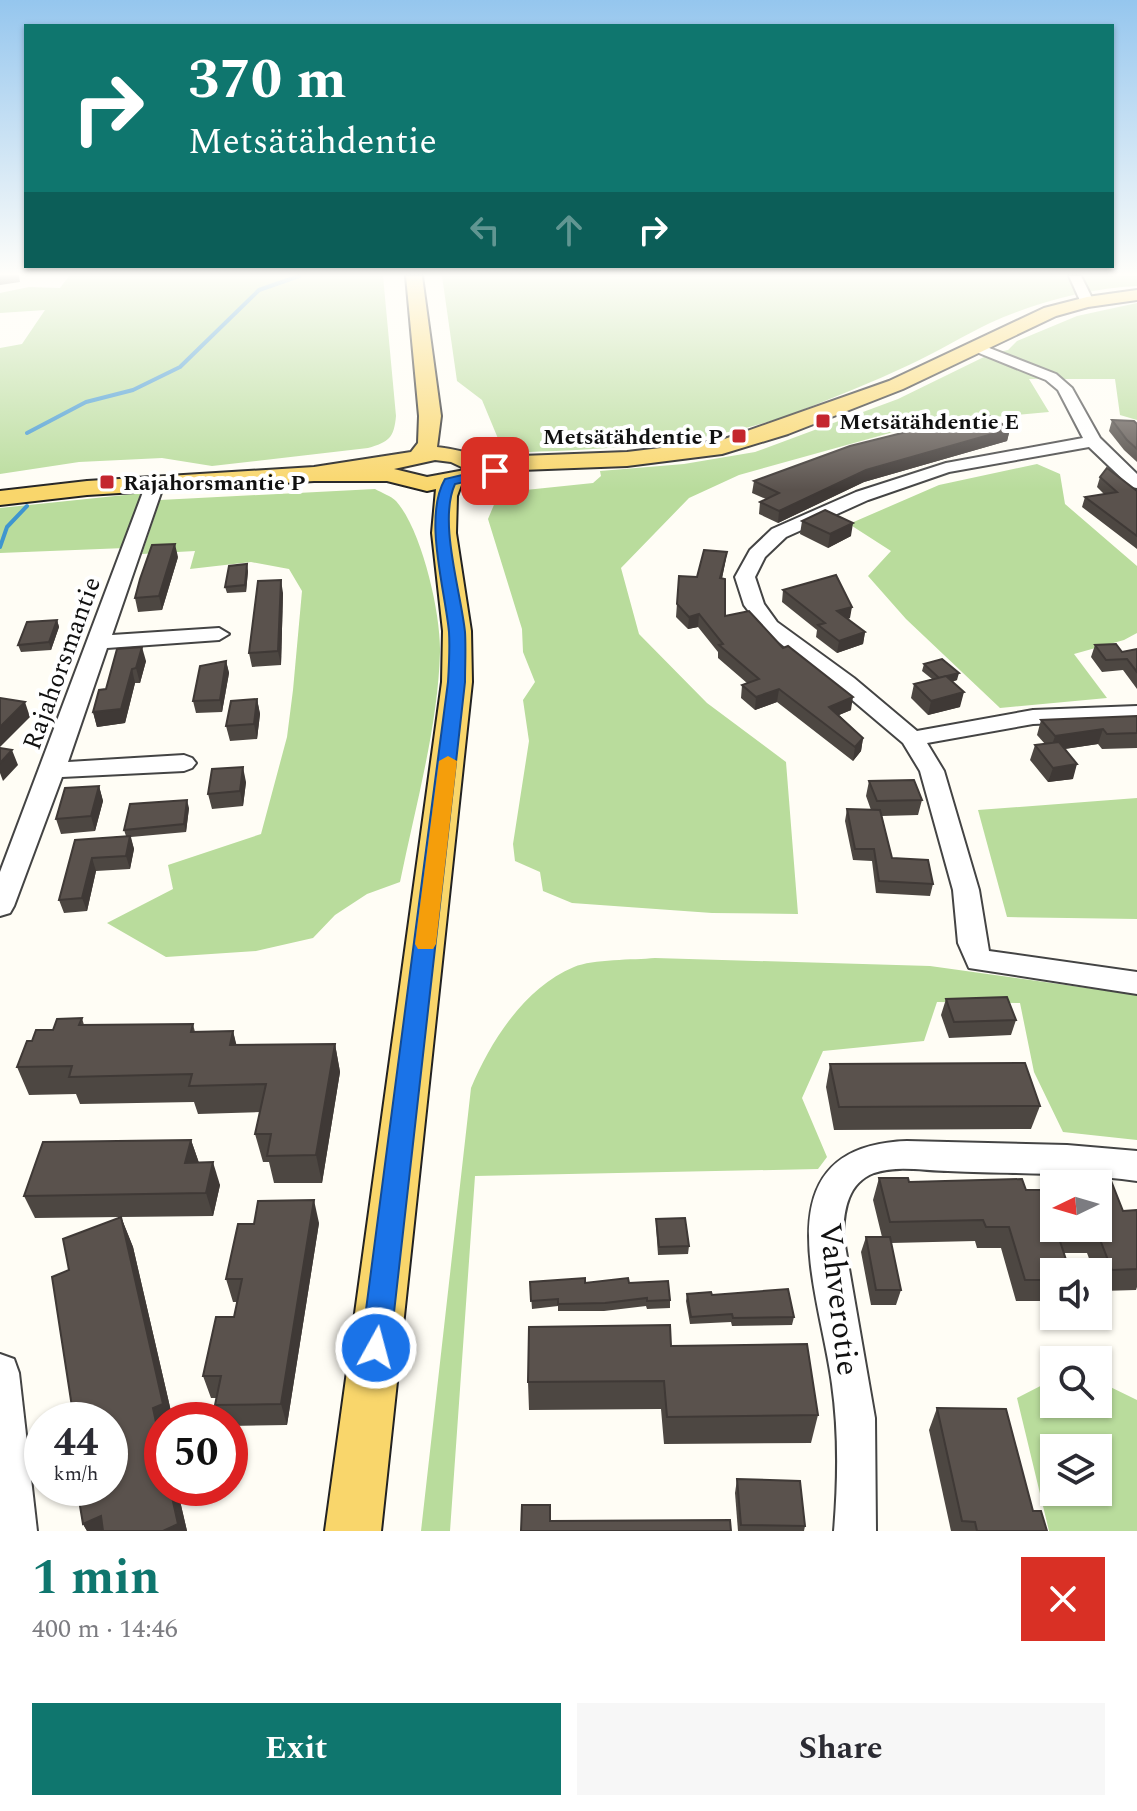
<!DOCTYPE html>
<html lang="en">
<head>
<meta charset="utf-8">
<style>
  body { margin:0; font-family:Spectral,serif; background:#f7f7f7; color:#2b2b33; height:100vh; display:flex; flex-direction:column; font-size:30px; white-space:nowrap }
  * { box-sizing:border-box; margin:0 }
  p { font-size:26px; color:#7c7c81 }
  .icon { flex:none; width:44px; height:44px; fill:none; stroke:currentColor; stroke-width:2; stroke-linecap:round; stroke-linejoin:round }
  .map { position:relative; height:1531px; overflow:hidden }
  .drawer { display:flex; flex-direction:column; background:#fff; flex:1 }
  .drawer>* { flex:none }
  .guide { position:absolute; left:24px; top:24px; width:1090px; height:244px; border-radius:0px; box-shadow:0 2px 6px #0004; background:#0f766e; color:#fff; overflow:hidden }
  .needle { width:52px; rotate:265deg }
  .fabs { position:absolute; left:1040px; top:1170px; display:grid; gap:16px }
  .fabs a { display:grid; place-items:center; width:72px; height:72px; border-radius:0px; background:#fff; box-shadow:0 2px 6px #0004; font-size:40px }
  .speed { position:absolute; left:24px; top:1402px; display:flex; gap:16px; font-size:40px; font-weight:700; text-align:center }
  .speed>* { display:grid; place-content:center; width:104px; height:104px; border-radius:50%; background:#fff; box-shadow:0 2px 6px #0004; line-height:1 }
  .speed small { font-size:20px; font-weight:400 }
  .speed .limit { border:12px solid #d22; background:#fff; color:#111 }
  .pin { position:absolute; display:grid; place-items:center; width:68px; height:68px; color:#fff; margin:-34px; border-radius:16px; box-shadow:0 4px 12px #0006 }
  .me { position:absolute; width:88px; margin:-44px; rotate:7deg; stroke-linejoin:round; filter:drop-shadow(0 0 6px #0008) }
  .turn { display:flex; align-items:center; gap:28px; height:168px; padding:0 32px; font-size:36px }
  .turn .icon { width:104px; height:104px; stroke-width:2.5 }
  .turn b { display:block; font-size:56px; line-height:68px }
  .lanes { display:flex; align-items:center; height:76px; padding:0 32px; background:#0003; justify-content:center; gap:40px; direction:ltr }
  .lanes .off { opacity:.35 }
  .round { display:grid; place-items:center; flex:none; width:84px; height:84px; border-radius:0px; background:#f7f7f7 }
  .headline { display:flex; align-items:center; justify-content:space-between; height:136px; padding:0 32px }
  h1 { font-size:48px; font-weight:700; line-height:60px; color:#0f766e }
  .button { display:flex; gap:16px; margin-top:auto; padding:16px 32px }
  .button a { flex:1; height:92px; border-radius:0px; background:#0f766e; color:#fff; font-size:32px; font-weight:700; line-height:92px; text-align:center }
  .button a+a { background:#f7f7f7; color:#2b2b33 }
  .map>svg:first-child { display:block }
  .forest { fill:#b9dc9c; fill-rule:evenodd }
  .lines { fill:none; stroke-linecap:round; stroke-linejoin:round }
  .stream { stroke:#3f96cf; stroke-width:4 }
  .minor-casing { stroke:#444; stroke-width:4 }
  .major-casing { stroke:#222; stroke-width:4 }
  .minor { fill:#fff; fill-rule:evenodd }
  .major { fill:#f9d66b; fill-rule:evenodd }
  .wall { fill:#4d4742 }
  .shaded-wall { fill:#3f3936 }
  .building { fill:#5a524d; stroke:#3f3936; stroke-width:2 }
  .route { fill:#1a73e8; stroke:#114b97; stroke-width:2 }
  .slow { fill:#f59e0b }
  .poi-dot { fill:#c4262e; stroke:#fff; stroke-width:3 }
  .labels { text-anchor:middle; stroke-width:8; stroke-linejoin:round; paint-order:stroke }
  .far-poi-label { font-size:22px; font-weight:bold; fill:#111; stroke:#fff; text-anchor:start }
  .street-label { font-size:26px; fill:#111; stroke:#fff }
  .near-street-label { font-size:32px; fill:#111; stroke:#fff }
</style>
</head>
<body>
<div class="map">
<svg width="1137" height="1531" viewBox="0 0 1137 1531">
  <rect width="100%" height="100%" fill="#fffdf5"/>
  <g class="forest">
    <path d="M69,276H383L396,416C394,438 389,442 368,448L212,466L162,458L79,462L0,474V348L22,344L45,310L0,313V293L29,287L60,288Z"/>
    <path d="M442,276H1137V286C1089,288 1034,303 990,323C963,336 937,352 909,365C873,382 835,397 797,412C704,447 602,449 504,453L482,400L457,381Z"/>
    <polygon points="1137,303 1137,420 1120,415 1115,379 1029,379 1049,412 926,423 739,475 689,498 621,568 639,634 707,703 786,762 798,914 712,913 572,903 543,891 540,872 515,861 513,844 529,741 523,700 535,682 523,652 522,629 488,519 496,500 516,491 593,483 601,476 600,471 684,464 755,452 898,399 990,354 1008,350 1017,341 1077,316"/>
    <polygon points="1037,464 1060,474 1065,504 1137,566 1137,633 1124,640 1074,654 1107,698 1000,708 906,619 868,576 891,551 849,524 939,485"/>
    <path d="M375,489C382,493 391,496 396,501C422,530 441,614 440,652C438,727 415,808 400,882L367,894L335,915L313,938L256,951L166,957L107,923L173,889L168,865L261,834L287,737L293,690L302,591L289,569L251,562L190,569L195,551L142,554L160,500Z"/>
    <polygon points="144,493 125,548 0,553 0,508"/>
    <polygon points="1137,798 1137,919 1007,917 978,810"/>
    <path d="M655,958L930,966L1137,995V1140L1063,1132L1034,1072L1020,1003L937,1002L924,1041L823,1051L802,1098L827,1157L818,1169L475,1176L450,1531H421L471,1088C491,1041 524,988 574,967C593,959 633,960 655,958Z"/>
    <path d="M1054,1379V1404H1098V1381L1137,1400V1531H1049L1017,1398ZM1054,1448H1098V1492H1054Z"/>
  </g>
  <g class="lines">
    <g class="stream">
      <polyline points="27,433 86,402 133,390 180,367 259,290 299,276"/>
      <polyline points="0,547 7,527 27,506"/>
    </g>
    <g class="minor-casing">
      <g id="minor">
        <polygon points="1069,276 1081,276 1094,302 1092,305 1082,305"/>
        <polygon points="974,342 1056,374 1072,388 1100,438 1137,474 1137,488 1131,487 1089,447 949,472 868,500 786,537 765,557 755,577 764,604 777,622 854,678 917,731 1033,710 1137,706 1137,720 1033,724 927,743 944,771 979,890 989,951 1137,972 1137,994 969,968 958,943 953,890 920,771 903,743 838,688 763,630 744,605 735,577 750,550 772,529 856,492 946,463 1083,438 1058,390 1046,380 969,349 967,346"/>
        <polygon points="155,479 164,484 112,635 219,628 229,634 219,640 107,648 68,762 184,755 192,758 196,763 192,768 184,771 62,777 14,906 10,913 0,916 0,872 146,484"/>
        <path d="M907,1141L1067,1145L1137,1151V1181C1074,1172 1011,1174 948,1171C925,1171 897,1165 874,1173C848,1183 844,1209 843,1234L875,1418L876,1531H834C838,1482 839,1433 832,1384C820,1292 758,1146 907,1141Z"/>
        <polygon points="0,1354 14,1359 19,1373 37,1531 0,1531"/>
      </g>
    </g>
    <g class="major-casing">
      <path id="major" d="M406,276H422L441,416L437,447C458,449 474,456 494,457L627,452L719,441L889,381L1044,308L1087,297L1137,290V300L1088,307L1056,316L903,389L788,434L722,454L627,466L494,471L468,470L451,462L435,460L394,469L427,477L465,470L473,472L476,477L473,482L461,485L457,496L456,533L471,631L472,682L381,1531H325L442,682L443,631L432,533L436,489L427,491L387,481H314L87,495L0,505V491L87,481L314,467L411,452L418,443L419,416Z"/>
    </g>
    <use href="#minor" class="minor"/>
    <use href="#major" class="major"/>
  </g>
  <g class="wall">
    <polygon points="1112,420 1137,424 1137,462 1124,450 1109,431"/>
    <polygon points="1010,429 1007,441 864,482 778,523 759,514 760,502 766,499 752,493 754,481"/>
    <polygon points="1100,477 1137,491 1137,549 1082,507 1085,497 1104,494 1097,487"/>
    <polygon points="802,521 851,536 828,548 800,534"/>
    <polygon points="727,552 722,579 725,616 783,648 851,710 839,715 863,738 861,751 853,761 777,702 755,710 741,698 742,685 747,683 718,658 718,652 698,627 688,629 676,617 679,576 697,577"/>
    <polygon points="178,557 162,610 138,612 135,598"/>
    <polygon points="248,571 246,592 227,593 225,587"/>
    <polygon points="783,590 850,618 848,619 865,632 863,644 837,653 816,637 817,630 782,602"/>
    <polygon points="283,593 281,665 252,667 249,653"/>
    <polygon points="57,620 59,627 51,650 21,652 18,645"/>
    <polygon points="1095,645 1122,652 1137,649 1137,689 1123,670 1102,672 1091,657"/>
    <polygon points="117,649 146,661 140,683 135,683 125,723 97,727 93,712 106,689"/>
    <polygon points="226,661 229,673 222,712 196,713 193,701"/>
    <polygon points="924,664 957,680 952,682 960,707 928,715 911,698 914,684 932,679 922,671"/>
    <polygon points="257,699 260,714 257,739 230,741 226,726"/>
    <polygon points="1137,716 1137,748 1102,749 1098,744 1065,749 1073,779 1048,782 1030,760 1035,745 1045,744 1037,735 1041,720"/>
    <polygon points="869,781 922,800 918,815 882,816 892,858 933,884 930,896 876,893 872,861 853,860 845,821 847,809 871,810 866,796"/>
    <polygon points="246,782 243,806 212,809 208,794"/>
    <polygon points="99,786 103,801 95,831 61,834 56,819"/>
    <polygon points="189,808 186,832 131,837 134,849 130,869 96,871 87,911 64,913 59,900 75,840 126,836 124,830"/>
    <polygon points="946,999 1016,1020 1011,1035 949,1038 941,1015"/>
    <polygon points="82,1018 84,1025 193,1024 195,1032 233,1031 236,1045 335,1044 340,1072 322,1183 274,1183 269,1162 263,1162 255,1134 260,1112 198,1114 194,1102 80,1104 76,1094 29,1095 17,1067 32,1041 53,1030"/>
    <polygon points="830,1064 1040,1106 1031,1129 834,1130 826,1087"/>
    <polygon points="191,1140 199,1163 220,1185 213,1216 121,1217 133,1247 173,1420 162,1420 162,1488 177,1488 187,1531 87,1531 83,1524 110,1488 69,1270 120,1217 35,1218 24,1196"/>
    <polygon points="1108,1173 1123,1211 1137,1210 1137,1287 1136,1290 1101,1291 1098,1283 1098,1272 1094,1272 1087,1253 1064,1253 1070,1272 1054,1272 1054,1301 1016,1301 1001,1248 977,1248 975,1241 891,1243 901,1290 896,1305 871,1305 861,1252 866,1237 882,1237 873,1200 879,1178 908,1178 909,1182 1022,1179 1026,1190 1054,1190 1054,1228 1098,1228 1098,1184 1069,1184 1074,1174"/>
    <polygon points="656,1219 689,1246 688,1254 658,1255 656,1226"/>
    <polygon points="319,1223 287,1425 230,1426 230,1420 221,1420 215,1405 217,1398 211,1398 203,1376 234,1317 238,1302 233,1302 226,1279"/>
    <polygon points="530,1282 629,1283 670,1300 670,1308 647,1309 646,1306 604,1311 558,1311 558,1306 532,1309"/>
    <polygon points="687,1294 712,1295 794,1317 792,1325 732,1326 731,1322 690,1324 686,1301"/>
    <polygon points="671,1346 818,1415 811,1443 664,1444 661,1409 529,1410 528,1382"/>
    <polygon points="937,1408 1033,1511 1047,1531 951,1531 929,1430"/>
    <polygon points="737,1479 805,1526 804,1531 738,1531 735,1493"/>
  </g>
  <g class="shaded-wall">
    <polygon points="19,276 20,282 0,285 0,279"/>
    <polygon points="1010,429 1007,441 864,482 778,523 779,511 866,470"/>
    <polygon points="853,523 851,536 828,548 830,534"/>
    <polygon points="175,544 178,557 162,610 159,596"/>
    <polygon points="727,552 725,564 719,591 720,578"/>
    <polygon points="247,564 248,571 246,592 245,585"/>
    <polygon points="281,580 283,593 281,665 278,651"/>
    <polygon points="852,607 850,618 835,622 837,611"/>
    <polygon points="699,614 698,627 688,629 689,617"/>
    <polygon points="57,620 59,627 51,650 49,642"/>
    <polygon points="865,632 863,644 837,653 839,641"/>
    <polygon points="142,647 146,661 140,683 136,668"/>
    <polygon points="226,661 229,673 222,712 220,700"/>
    <polygon points="132,669 135,683 125,723 97,727 93,712"/>
    <polygon points="959,673 957,680 939,685 940,678"/>
    <polygon points="779,689 777,702 755,710 756,697"/>
    <polygon points="964,692 960,707 928,715 931,701"/>
    <polygon points="853,697 851,710 827,720 829,707"/>
    <polygon points="257,699 260,714 257,739 254,724"/>
    <polygon points="25,702 30,717 0,747 0,727"/>
    <polygon points="1103,729 1098,744 1050,751 1055,736"/>
    <polygon points="863,738 861,751 853,761 855,747"/>
    <polygon points="12,750 18,765 3,781 0,773 0,763"/>
    <polygon points="1077,764 1073,779 1048,782 1053,768"/>
    <polygon points="243,767 246,782 243,806 240,791"/>
    <polygon points="99,786 103,801 95,831 91,816"/>
    <polygon points="187,800 189,808 186,832 184,824"/>
    <polygon points="130,836 134,849 130,869 126,856"/>
    <polygon points="92,858 96,871 87,911 82,898"/>
    <polygon points="233,1031 240,1059 230,1045"/>
    <polygon points="335,1044 340,1072 322,1183 316,1155"/>
    <polygon points="191,1140 199,1163 185,1163"/>
    <polygon points="213,1162 220,1185 213,1216 206,1193"/>
    <polygon points="314,1200 319,1223 287,1425 281,1404"/>
    <polygon points="121,1217 133,1247 173,1420 162,1420 162,1450 153,1408"/>
    <polygon points="170,1488 177,1488 187,1531 163,1531"/>
    <polygon points="101,1516 109,1531 87,1531 83,1524"/>
  </g>
  <g class="building">
    <polygon points="0,276 19,276 0,279"/>
    <polygon points="988,415 1010,429 866,470 779,511 760,502 779,493 754,481 850,446 946,422"/>
    <polygon points="1112,420 1134,421 1137,424 1137,449 1127,440"/>
    <polygon points="1107,468 1137,491 1137,536 1085,497 1117,492 1100,477"/>
    <polygon points="825,510 853,523 830,534 802,521"/>
    <polygon points="175,544 159,596 135,598 140,579 152,545"/>
    <polygon points="704,550 727,552 720,578 725,579 725,616 749,611 783,648 788,646 853,697 829,707 863,738 855,747 779,689 756,697 742,685 759,679 719,645 723,644 699,614 689,617 677,604 679,576 697,577"/>
    <polygon points="247,564 245,585 225,587 229,566"/>
    <polygon points="836,575 852,607 837,611 865,632 839,641 818,625 825,623 783,590"/>
    <polygon points="281,580 278,651 249,653 258,581"/>
    <polygon points="57,620 49,642 18,645 27,622"/>
    <polygon points="1116,644 1122,652 1137,649 1137,672 1127,659 1106,660 1095,645"/>
    <polygon points="142,647 136,668 132,669 121,709 93,712 99,690 106,689 117,649"/>
    <polygon points="942,659 959,673 939,678 924,664"/>
    <polygon points="226,661 220,700 193,701 200,666"/>
    <polygon points="946,676 964,692 931,701 914,684"/>
    <polygon points="0,698 25,702 0,727"/>
    <polygon points="257,699 254,724 226,726 231,701"/>
    <polygon points="1137,716 1137,733 1107,734 1103,729 1055,736 1041,720"/>
    <polygon points="1059,742 1077,764 1053,768 1035,745"/>
    <polygon points="0,748 12,750 0,763"/>
    <polygon points="243,767 240,791 208,794 212,769"/>
    <polygon points="914,780 922,800 877,801 869,781"/>
    <polygon points="99,786 91,816 56,819 65,788"/>
    <polygon points="187,800 184,824 124,830 130,804"/>
    <polygon points="847,809 880,810 892,858 928,860 933,884 879,881 874,849 855,849"/>
    <polygon points="130,836 126,856 92,858 82,898 59,900 75,840"/>
    <polygon points="1007,997 1016,1020 954,1022 946,999"/>
    <polygon points="82,1018 79,1025 193,1024 191,1032 233,1031 230,1045 335,1044 316,1155 267,1156 271,1134 255,1134 266,1084 189,1086 192,1074 69,1077 72,1066 17,1067 27,1041 32,1041 36,1030 53,1030 57,1019"/>
    <polygon points="1025,1063 1040,1106 839,1107 830,1064"/>
    <polygon points="191,1140 185,1163 213,1162 206,1193 24,1196 43,1142"/>
    <polygon points="1108,1173 1123,1211 1137,1210 1137,1269 1112,1270 1097,1232 1057,1232 1070,1272 1054,1272 1054,1280 1025,1280 1009,1227 986,1227 983,1220 890,1222 879,1178 908,1178 909,1182 1022,1179 1026,1190 1054,1190 1054,1228 1098,1228 1098,1184 1078,1184 1074,1174"/>
    <polygon points="314,1200 281,1404 215,1405 221,1376 203,1376 216,1317 234,1317 242,1279 226,1279 238,1224 254,1224 258,1201"/>
    <polygon points="121,1217 163,1404 153,1408 162,1450 162,1488 170,1488 178,1524 163,1531 103,1531 101,1516 83,1524 77,1488 110,1488 110,1420 74,1420 52,1277 69,1270 63,1239"/>
    <polygon points="685,1218 689,1246 659,1247 656,1219"/>
    <polygon points="866,1237 890,1237 901,1290 876,1290"/>
    <polygon points="585,1278 585,1283 628,1278 629,1283 668,1281 670,1300 647,1301 647,1298 605,1303 558,1304 558,1299 531,1301 530,1282"/>
    <polygon points="788,1289 794,1317 733,1318 732,1314 691,1317 687,1294 711,1292 712,1295"/>
    <polygon points="670,1325 671,1346 807,1344 818,1415 667,1417 664,1381 528,1382 529,1327"/>
    <polygon points="937,1408 1006,1409 1033,1511 1041,1511 1047,1531 977,1531 975,1522 962,1521"/>
    <polygon points="737,1479 800,1481 805,1526 741,1525"/>
    <polygon points="522,1505 550,1505 550,1521 730,1520 731,1531 521,1531"/>
  </g>
  <linearGradient id="sky" x2="0" y2="1"><stop stop-color="#95c6ee"/><stop offset="0.56" stop-color="#fffefa"/><stop offset="1" stop-color="#fffefa" stop-opacity="0"/></linearGradient>
  <rect width="1137" height="490" fill="url(#sky)"/>
  <path class="route" d="M495,467L501,471L499,474L455,484C438,521 461,592 465,632C466,649 465,666 465,682L390,1348L386,1358L376,1362L366,1358L361,1348L448,682C449,666 450,649 449,632C445,589 423,517 445,479Z"/>
  <polygon class="slow" points="448,756 457,761 436,944 433,949 418,949 415,944 439,761"/>
  <g class="poi-dot">
    <rect x="815" y="413" width="16" height="16" rx="4"/>
    <rect x="731" y="428" width="16" height="16" rx="4"/>
    <rect x="99" y="474" width="16" height="16" rx="4"/>
  </g>
  <g class="labels">
    <g class="far-poi-label">
      <text x="839" y="429">Metsätähdentie E</text>
      <text x="723" y="444" text-anchor="end">Metsätähdentie P</text>
      <text x="123" y="490">Rajahorsmantie P</text>
    </g>
    <g class="street-label">
      <text transform="translate(61 663) rotate(-70)" y="9">Rajahorsmantie</text>
    </g>
    <g class="near-street-label">
      <text transform="translate(840 1299) rotate(83)" y="11">Vahverotie</text>
    </g>
  </g>
</svg>
<div class="fabs">
<a><svg class="needle" viewBox="-14 -14 28 28"><path d="M0-13l5 13h-10z" fill="#e53935"/><path d="M0 13l5-13h-10z" fill="#7c7c81"/></svg></a>
<a><svg class="icon" aria-label="sound" viewBox="0 0 24 24"><path d="M4 9h4l5-4v14l-5-4H4zM17 9q2 3 0 6"/></svg></a>
<a><svg class="icon" aria-label="search" viewBox="0 0 24 24"><circle cx="10" cy="10" r="6"/><path d="M15 15l6 6"/></svg></a>
<a><svg class="icon" aria-label="layers" viewBox="0 0 24 24"><path d="M12 4l9 5-9 5-9-5zM3 14l9 5 9-5"/></svg></a>
</div>
<div class="speed"><div>44<small>km/h</small></div><div class="limit">50</div></div>
<div class="pin" style="left:495px;top:471px;background:#d93025"><svg class="icon" aria-label="arrive" viewBox="0 0 24 24"><path d="M6 21V4h12l-3 4 3 4H6"/></svg></div>
<svg class="me" style="left:376px;top:1348px" viewBox="-20 -20 40 40"><circle r="17" fill="#1a73e8" stroke="#fff" stroke-width="3"/><path d="M0-11L8 9 0 5-8 9z" fill="#fff"/></svg>
<div class="guide">
<div class="turn"><svg class="icon" aria-label="right" viewBox="0 0 24 24"><path d="M7 20v-9h11M14 6l5 5-5 5"/></svg><div><b>370 m</b>Metsätähdentie</div></div>
<div class="lanes"><svg class="icon off" aria-label="left" viewBox="0 0 24 24"><path d="M17 20v-9H6M10 6l-5 5 5 5"/></svg><svg class="icon off" aria-label="ahead" viewBox="0 0 24 24"><path d="M12 20V5M6 11l6-6 6 6"/></svg><svg class="icon" aria-label="right" viewBox="0 0 24 24"><path d="M7 20v-9h11M14 6l5 5-5 5"/></svg></div>
</div>
</div>
<section class="drawer">
<div class="headline"><div><h1>1 min</h1><p>400 m · 14:46</p></div><a class="round" style="background:#d93025;color:#fff"><svg class="icon" aria-label="close" viewBox="0 0 24 24"><path d="M6 6l12 12M18 6L6 18"/></svg></a></div>
<div class="button"><a>Exit</a><a>Share</a></div>
</section>
</body>
</html>
